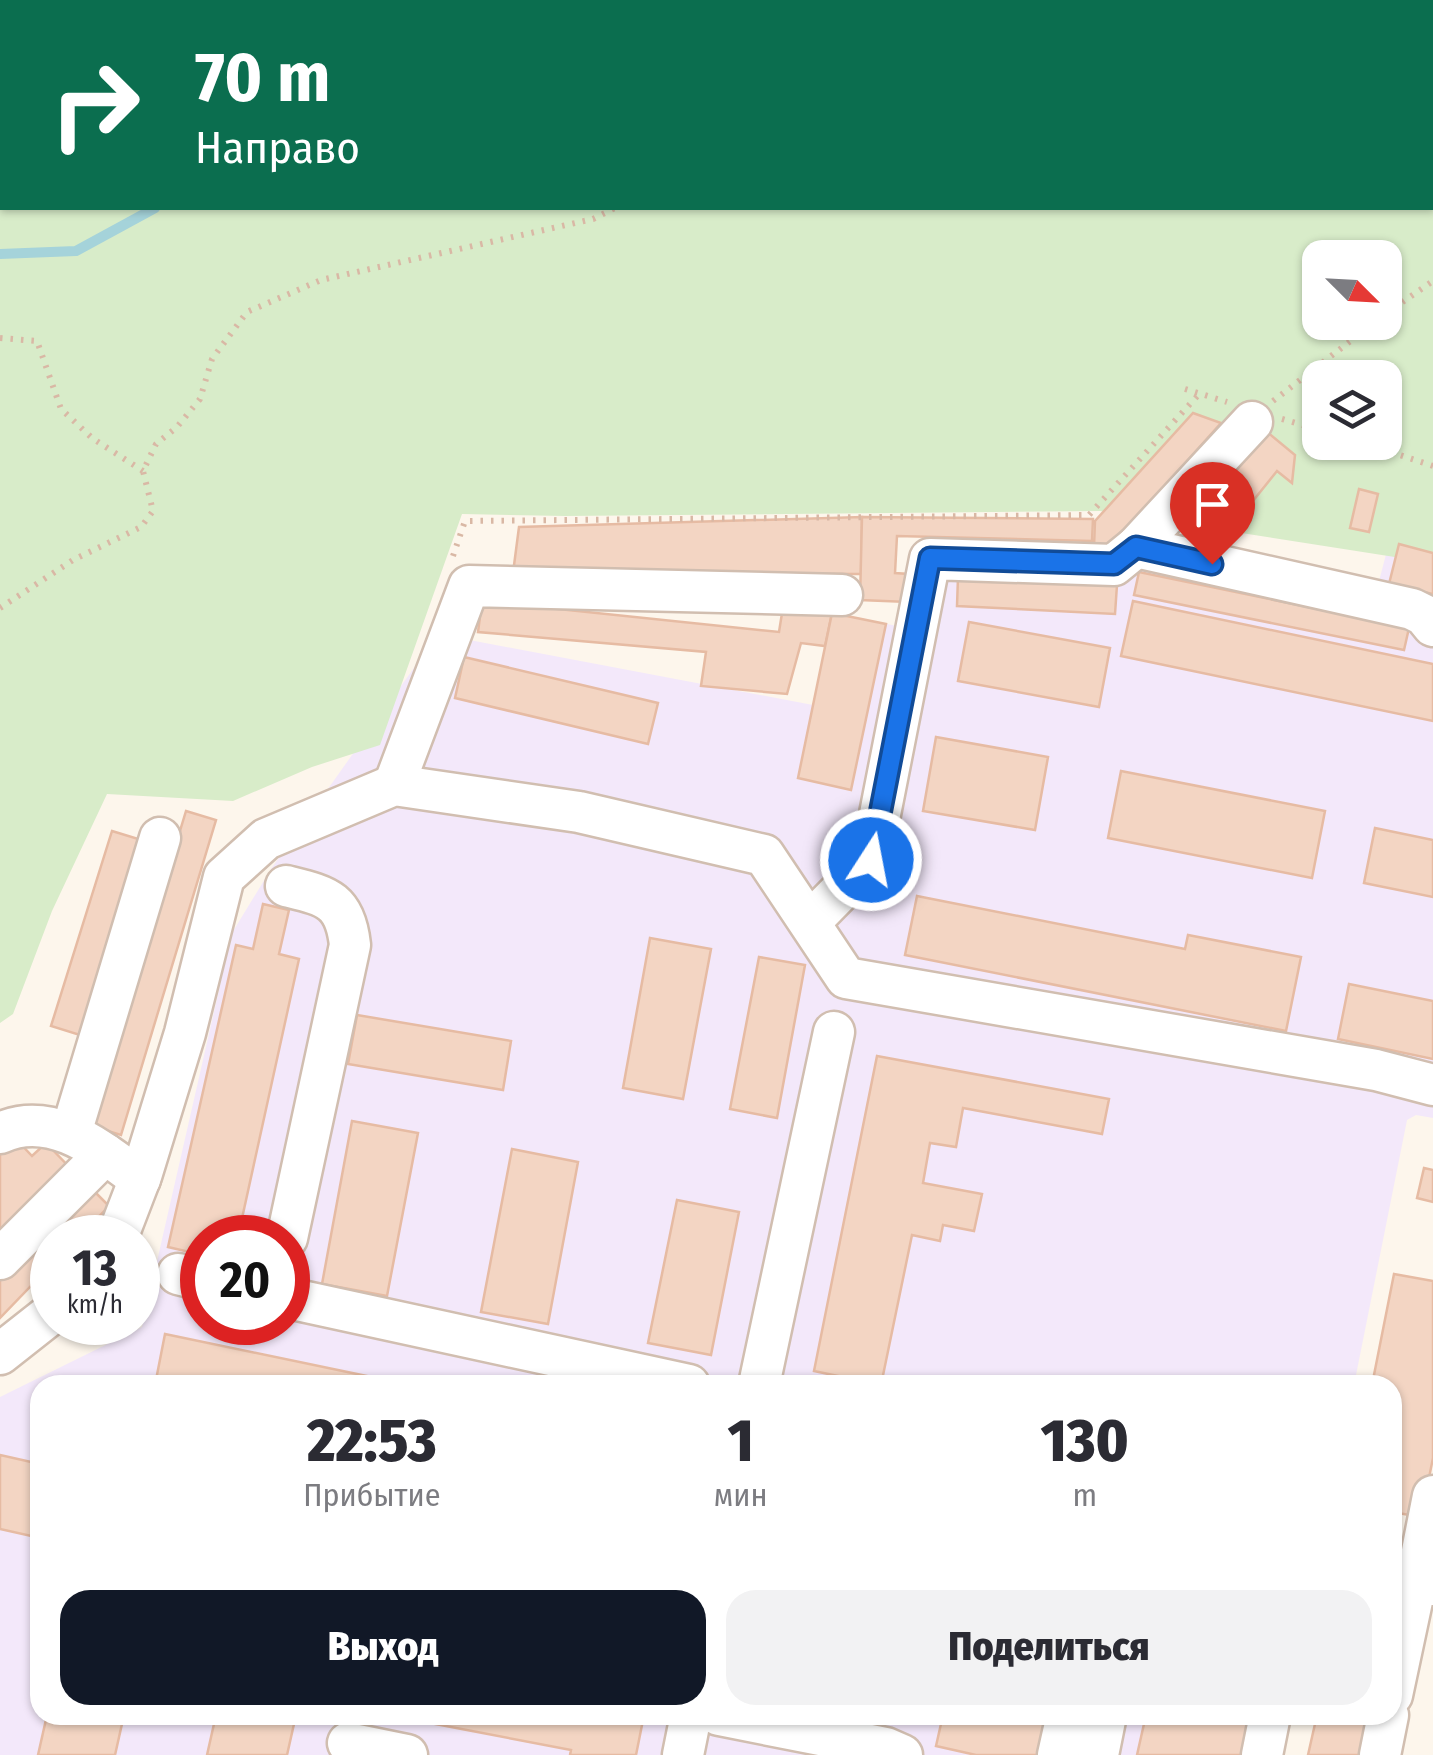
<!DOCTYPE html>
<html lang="ru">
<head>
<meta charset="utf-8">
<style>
  body { margin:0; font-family:"Fira Sans Condensed",sans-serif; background:#f2f2f3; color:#2b2b33; height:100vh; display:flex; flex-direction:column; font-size:38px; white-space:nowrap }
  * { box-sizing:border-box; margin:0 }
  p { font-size:32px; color:#7c7c81 }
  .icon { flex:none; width:55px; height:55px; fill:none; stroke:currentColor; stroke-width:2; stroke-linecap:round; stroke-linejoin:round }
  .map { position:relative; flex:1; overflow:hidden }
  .drawer { position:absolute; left:30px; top:1375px; width:1372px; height:350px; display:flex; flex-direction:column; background:#fff; border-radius:30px; box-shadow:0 2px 8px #0004 }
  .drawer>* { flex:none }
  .hud { position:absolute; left:0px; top:0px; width:1435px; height:210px; box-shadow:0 2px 8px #0004; background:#0b6e4f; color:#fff; overflow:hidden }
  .needle { width:65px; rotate:114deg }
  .fabs { position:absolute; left:1302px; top:240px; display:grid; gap:20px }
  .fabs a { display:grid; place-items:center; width:100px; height:100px; border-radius:20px; background:#fff; box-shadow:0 2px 8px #0004; font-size:50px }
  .speed { position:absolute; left:30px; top:1215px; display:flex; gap:20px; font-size:50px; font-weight:700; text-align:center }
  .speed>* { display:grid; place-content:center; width:130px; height:130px; border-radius:50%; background:#fff; box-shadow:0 2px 8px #0004; line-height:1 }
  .speed small { font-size:25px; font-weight:400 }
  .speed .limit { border:15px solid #d22; background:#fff; color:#111 }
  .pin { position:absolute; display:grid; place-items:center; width:85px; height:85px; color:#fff; margin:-102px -42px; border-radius:50% 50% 50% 0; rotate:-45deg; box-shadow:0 0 10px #0007 }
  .pin .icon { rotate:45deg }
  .me { position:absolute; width:110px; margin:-55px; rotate:11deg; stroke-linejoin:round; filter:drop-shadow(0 0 8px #0008) }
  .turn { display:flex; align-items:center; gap:35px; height:210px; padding:0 30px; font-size:45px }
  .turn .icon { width:130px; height:130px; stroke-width:2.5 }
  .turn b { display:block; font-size:70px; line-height:85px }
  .eta { display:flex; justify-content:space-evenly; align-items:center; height:170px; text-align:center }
  .eta b { font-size:60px; font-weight:800; line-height:70px }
  .primary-button { display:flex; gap:20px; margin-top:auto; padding:20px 30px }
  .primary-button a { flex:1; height:115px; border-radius:30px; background:#111827; color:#fff; font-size:40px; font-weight:800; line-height:115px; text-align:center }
  .primary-button a+a { background:#f2f2f3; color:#2b2b33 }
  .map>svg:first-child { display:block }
  .education { fill:#f3e8fa; fill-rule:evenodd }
  .green { fill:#d8ecc9; fill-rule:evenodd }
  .water { fill:#bfe3e8; stroke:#a5d3da; stroke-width:2.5 }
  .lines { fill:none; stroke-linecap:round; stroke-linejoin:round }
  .stream { stroke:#a5d3da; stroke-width:10 }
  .building { fill:#f3d5c3; stroke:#e6bba3; stroke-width:2.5 }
  .minor-casing { stroke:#d1beb0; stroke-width:45 }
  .path { stroke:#d9b8a5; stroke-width:6; stroke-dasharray:2.5 8; stroke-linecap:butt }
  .minor { stroke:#fff; stroke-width:40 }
  .route-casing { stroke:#114b97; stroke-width:25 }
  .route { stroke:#1a73e8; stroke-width:18 }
</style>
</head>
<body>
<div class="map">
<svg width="1433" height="1755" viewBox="0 0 1433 1755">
  <rect width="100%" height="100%" fill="#fdf6ec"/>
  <path class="education" d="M1389,543L1433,544V1118L1416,1115L1407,1120L1354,1385H40V1715H1287L1278,1755H0V1397L142,1327L232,933L271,869L438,634L813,705L832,613L912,629L942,579L1140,567L1373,604ZM202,1238H288V1322H202Z"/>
  <path class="green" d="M327,0H1433V563L1100,511L565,516L462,514L380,745L312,767L233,801L107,794L52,911L13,1014L0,1023V87L2,86V208H1432V2H317ZM1320,258H1385V322H1320ZM1320,378H1385V442H1320Z"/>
  <polygon class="water" points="0,0 217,0 2,2 0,59"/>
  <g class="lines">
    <polyline class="stream" points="0,254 76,251 155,208"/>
  </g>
  <g class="building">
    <polygon points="1193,413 1221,423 1104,554 1094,547 1095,521"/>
    <polygon points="1266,431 1295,455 1292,483 1277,471 1236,522 1210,502"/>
    <polygon points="1359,489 1378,494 1369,532 1350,528"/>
    <polygon points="862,517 861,574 513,573 519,527"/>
    <polygon points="862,517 1093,519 1092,541 897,536 895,573 909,574 908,602 860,600"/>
    <polygon points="1399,544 1433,553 1433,594 1389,584"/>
    <polygon points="1139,572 1409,628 1404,650 1134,595"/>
    <polygon points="958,577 1117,585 1115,614 957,606"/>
    <polygon points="482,601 779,632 783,607 832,613 825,646 801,643 787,694 701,686 706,652 478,632"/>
    <polygon points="1133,601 1433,664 1433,721 1121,656"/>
    <polygon points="832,613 886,624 851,790 798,778"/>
    <polygon points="969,622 1110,648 1099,707 958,681"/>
    <polygon points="464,657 658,703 648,744 455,698"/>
    <polygon points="936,737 1048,757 1035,830 923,811"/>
    <polygon points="1121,771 1325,811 1312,878 1108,838"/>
    <polygon points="186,811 216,820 121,1135 91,1126"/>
    <polygon points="1375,828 1433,840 1433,897 1364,883"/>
    <polygon points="112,831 145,841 83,1036 51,1026"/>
    <polygon points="917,896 1185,949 1188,935 1301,957 1286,1031 905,955"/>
    <polygon points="263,904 289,910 279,954 299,959 239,1232 227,1229 225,1238 202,1238 202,1255 168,1247 236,945 253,949"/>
    <polygon points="650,938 711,949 683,1099 623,1088"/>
    <polygon points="759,957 805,965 777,1118 730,1109"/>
    <polygon points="1349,984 1433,1001 1433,1059 1338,1039"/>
    <polygon points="357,1015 511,1041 503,1090 348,1064"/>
    <polygon points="877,1056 1109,1099 1102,1134 963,1108 956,1147 930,1143 923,1183 982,1194 974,1231 943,1225 940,1241 912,1235 881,1385 814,1371"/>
    <polygon points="352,1121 418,1133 387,1296 322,1284"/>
    <polygon points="16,1139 32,1156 46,1143 75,1173 0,1247 0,1153"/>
    <polygon points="512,1149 578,1162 548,1324 481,1312"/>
    <polygon points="1424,1168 1433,1170 1433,1202 1417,1198"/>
    <polygon points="88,1185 109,1206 78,1238 52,1238 52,1264 0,1318 0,1275"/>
    <polygon points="677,1200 739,1212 711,1355 648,1343"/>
    <polygon points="1394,1274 1433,1281 1433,1458 1421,1517 1392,1512 1392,1385 1372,1385"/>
    <polygon points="165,1334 381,1379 379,1385 155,1385"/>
    <polygon points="0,1455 40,1464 40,1538 0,1529"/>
    <polygon points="47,1715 124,1715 115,1755 38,1755"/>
    <polygon points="216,1715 296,1715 287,1755 207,1755"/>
    <polygon points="388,1715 644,1715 636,1755 570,1755 571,1750"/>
    <polygon points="943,1715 1050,1715 1041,1755 976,1755 936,1746"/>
    <polygon points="1146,1715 1253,1715 1244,1755 1137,1755"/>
    <polygon points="1317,1715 1375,1715 1366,1755 1308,1755"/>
  </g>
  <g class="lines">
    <g class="minor-casing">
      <g id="minor">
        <polyline points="297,2 303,0"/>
        <polyline points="0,119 2,119"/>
        <polyline points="1252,422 1136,547 1412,609 1424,615 1433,626"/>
        <polyline points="394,785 469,586 842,595"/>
        <path d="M286,886C326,896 345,899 350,945L287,1238"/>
        <polyline points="810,922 871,860 930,559 1114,565 1136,547"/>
        <path d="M0,1133C52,1109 100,1150 140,1179"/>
        <polyline points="71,1133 160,838"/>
        <polyline points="117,1238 142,1173 185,1033 224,877 266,839 394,785 579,812 764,855 846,978 1376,1070 1433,1085"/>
        <polyline points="0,1259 105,1154"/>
        <polyline points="178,1274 202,1280"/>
        <polyline points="288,1298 689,1385"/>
        <polyline points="0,1354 52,1313"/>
        <polyline points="759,1385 834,1032"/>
        <polyline points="1433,1496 1416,1582 1433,1585"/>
        <polyline points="1392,1695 1416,1582"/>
        <polyline points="719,1715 886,1748 902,1755"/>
        <polyline points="348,1743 407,1755"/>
        <polyline points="683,1755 691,1715"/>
        <polyline points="1058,1755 1067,1715"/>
        <polyline points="1098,1755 1106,1715"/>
        <polyline points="1262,1755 1270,1715"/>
        <polyline points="1380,1755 1388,1715"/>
      </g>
    </g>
    <g class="path">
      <polyline points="824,0 824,2"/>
      <polyline points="541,2 542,0"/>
      <polyline points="1007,2 1011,0"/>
      <polyline points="1432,186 1433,187"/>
      <polyline points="1385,314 1433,281"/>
      <polyline points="0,338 37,341 61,409 92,438 143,471"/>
      <polyline points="1185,389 1227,402"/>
      <polyline points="1273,401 1375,322"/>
      <polyline points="1282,419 1320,430"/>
      <polyline points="1361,442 1433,466"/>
      <polyline points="453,556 465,521 1089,515 1200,393"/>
      <polyline points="0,608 73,560 141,527 153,511 143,471 156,444 177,427 200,399 212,359 247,312 321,280 593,219 615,208"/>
    </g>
    <use href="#minor" class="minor"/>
  </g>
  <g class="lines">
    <g class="route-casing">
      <polyline id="route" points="871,860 930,558 1114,564 1136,547 1212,564"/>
    </g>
    <use href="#route" class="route"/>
  </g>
</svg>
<div class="fabs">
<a><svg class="needle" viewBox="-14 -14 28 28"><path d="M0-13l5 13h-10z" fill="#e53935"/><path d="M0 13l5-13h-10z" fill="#7c7c81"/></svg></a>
<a><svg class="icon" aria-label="layers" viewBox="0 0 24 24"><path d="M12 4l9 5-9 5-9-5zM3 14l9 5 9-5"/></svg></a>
</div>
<div class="speed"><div>13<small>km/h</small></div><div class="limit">20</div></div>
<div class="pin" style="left:1212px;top:564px;background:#d93025"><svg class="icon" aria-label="arrive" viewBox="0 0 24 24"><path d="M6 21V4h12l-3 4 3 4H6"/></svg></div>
<svg class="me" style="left:871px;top:860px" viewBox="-20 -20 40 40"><circle r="17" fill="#1a73e8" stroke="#fff" stroke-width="3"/><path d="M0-11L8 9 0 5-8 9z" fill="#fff"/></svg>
<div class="hud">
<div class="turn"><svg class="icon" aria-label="right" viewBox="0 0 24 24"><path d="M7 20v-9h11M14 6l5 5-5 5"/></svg><div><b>70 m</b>Направо</div></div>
</div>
<section class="drawer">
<div class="eta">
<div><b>22:53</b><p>Прибытие</p></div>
<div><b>1</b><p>мин</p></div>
<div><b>130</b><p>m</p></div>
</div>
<div class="primary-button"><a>Выход</a><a>Поделиться</a></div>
</section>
</div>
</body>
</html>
